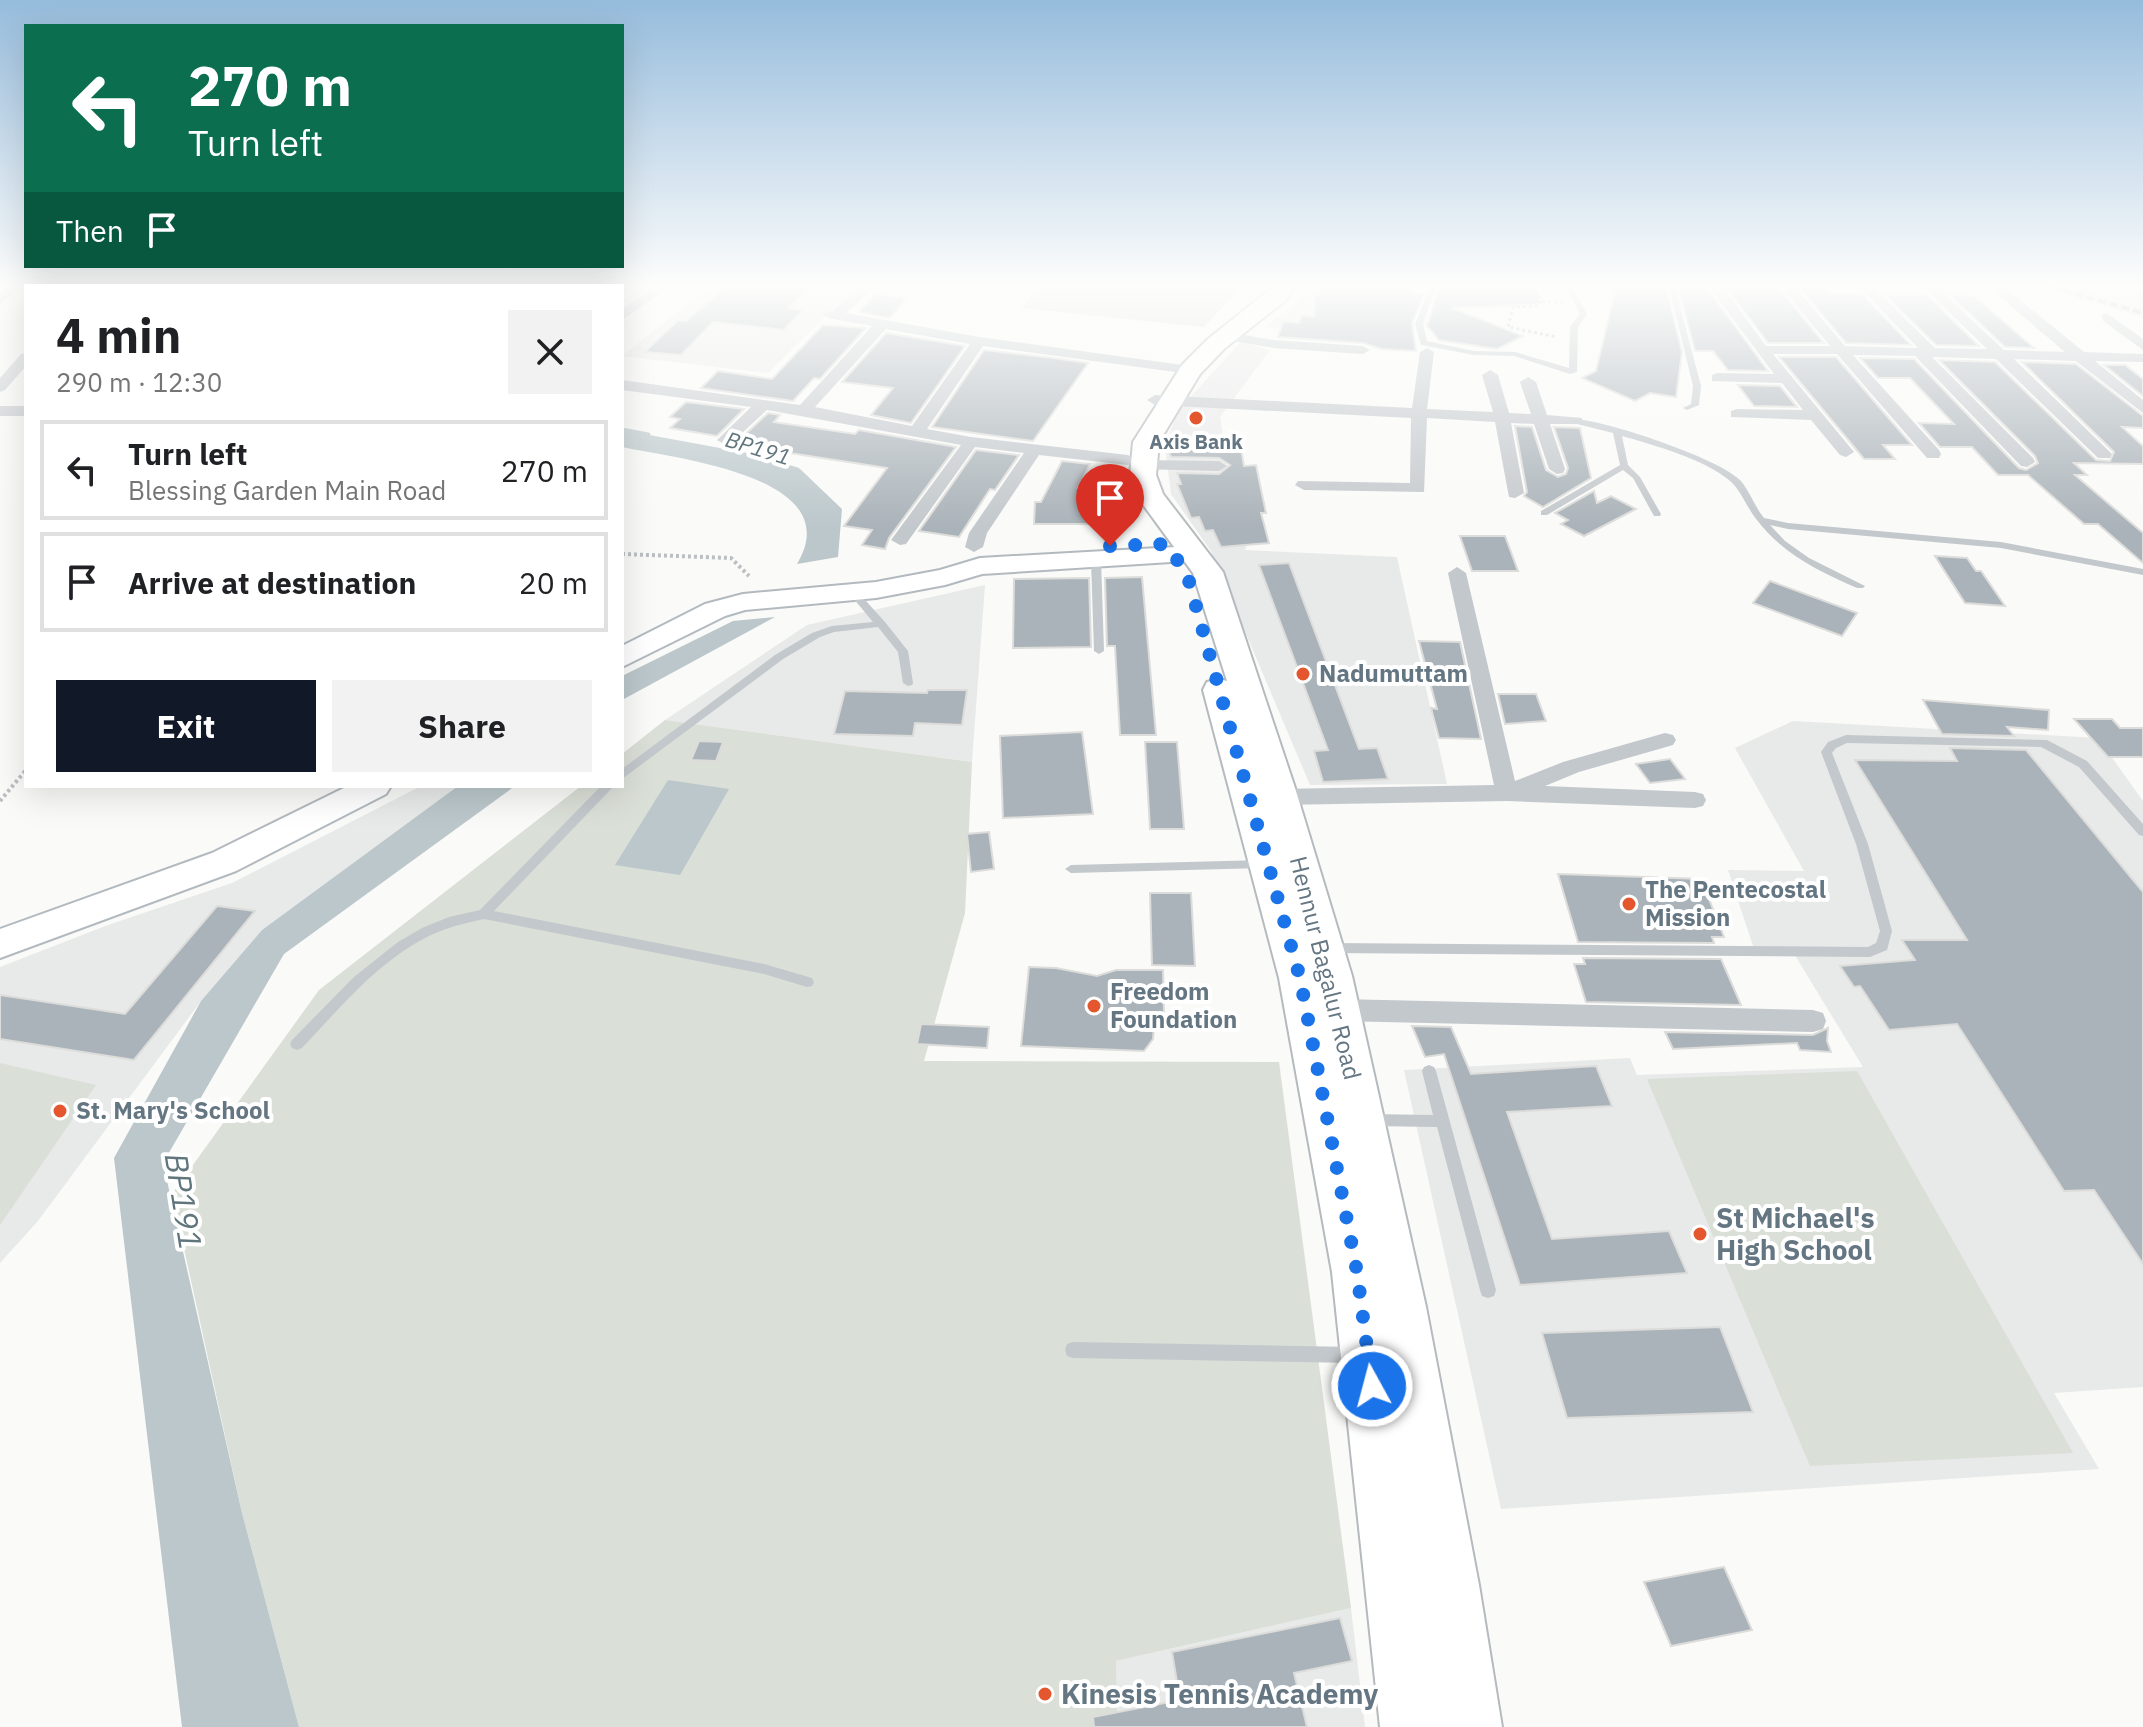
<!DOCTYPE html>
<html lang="en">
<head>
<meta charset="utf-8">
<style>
  body { margin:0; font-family:"IBM Plex Sans",sans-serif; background:#f2f2f2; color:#202124; height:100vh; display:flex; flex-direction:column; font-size:30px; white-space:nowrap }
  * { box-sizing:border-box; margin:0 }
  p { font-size:26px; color:#757577 }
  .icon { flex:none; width:44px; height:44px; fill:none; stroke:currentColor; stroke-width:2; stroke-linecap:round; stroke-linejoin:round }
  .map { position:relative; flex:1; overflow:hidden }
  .side { position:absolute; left:24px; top:284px; width:600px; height:504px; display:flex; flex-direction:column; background:#fff; border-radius:0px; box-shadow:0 8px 32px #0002 }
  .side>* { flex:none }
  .hud { position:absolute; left:24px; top:24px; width:600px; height:244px; border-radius:0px; box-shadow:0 8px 32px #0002; background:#0b6e4f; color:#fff; overflow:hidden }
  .pin { position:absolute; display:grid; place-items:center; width:68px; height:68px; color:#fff; margin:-82px -34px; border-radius:50% 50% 50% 0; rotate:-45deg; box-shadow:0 0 8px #0007 }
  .pin .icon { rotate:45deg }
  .me { position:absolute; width:88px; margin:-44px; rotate:353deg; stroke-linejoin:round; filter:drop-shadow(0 0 6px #0008) }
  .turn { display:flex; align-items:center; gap:28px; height:168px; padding:0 32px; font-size:36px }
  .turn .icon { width:104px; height:104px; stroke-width:2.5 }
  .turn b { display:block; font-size:56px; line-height:68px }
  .then { display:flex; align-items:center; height:76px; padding:0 32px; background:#0003; gap:16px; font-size:30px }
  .round { display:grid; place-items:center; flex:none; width:84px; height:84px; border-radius:0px; background:#f2f2f2 }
  .head { display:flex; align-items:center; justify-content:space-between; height:136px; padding:0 32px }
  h1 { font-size:48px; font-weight:700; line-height:60px }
  .primary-button { display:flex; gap:16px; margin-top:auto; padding:16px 32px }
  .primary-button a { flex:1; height:92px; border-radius:0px; background:#111827; color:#fff; font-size:32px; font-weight:700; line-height:92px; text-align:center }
  .primary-button a+a { background:#f2f2f2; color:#202124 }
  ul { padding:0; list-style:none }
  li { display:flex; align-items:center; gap:24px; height:100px; margin:0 16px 12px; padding:0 16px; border:4px solid #e0e0e0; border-radius:0px }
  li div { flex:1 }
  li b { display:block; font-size:30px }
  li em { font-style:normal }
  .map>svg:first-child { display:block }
  .built { fill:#e8e9e9 }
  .green { fill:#dadfd7 }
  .water { fill:#bbc7cb }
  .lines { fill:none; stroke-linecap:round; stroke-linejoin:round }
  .stream { stroke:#bbc7cb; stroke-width:5 }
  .building { fill:#aab3b9; stroke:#dcdcda; stroke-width:2 }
  .secondary-casing { stroke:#b3babf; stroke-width:4 }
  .primary-casing { stroke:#b5babe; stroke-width:4 }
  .path-far1 { stroke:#bbbfc2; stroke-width:3; stroke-dasharray:3 3; stroke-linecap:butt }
  .path { stroke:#bbbfc2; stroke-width:4; stroke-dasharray:3 3; stroke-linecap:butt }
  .service { fill:#c3c8cc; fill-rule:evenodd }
  .minor { fill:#c3c8cc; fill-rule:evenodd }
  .secondary { fill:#fff; fill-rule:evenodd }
  .primary { fill:#fff; fill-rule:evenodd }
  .rail { stroke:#a2aab0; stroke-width:4; stroke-dasharray:8 4; stroke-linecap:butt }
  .route { stroke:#1a73e8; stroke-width:14; stroke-dasharray:0 25.2 }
  .poi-dot { fill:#e4572e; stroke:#fff; stroke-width:3 }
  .labels { text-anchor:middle; stroke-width:8; stroke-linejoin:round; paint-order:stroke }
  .far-poi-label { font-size:20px; font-weight:bold; fill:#657683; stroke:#fff }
  .far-water-label { font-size:22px; font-style:italic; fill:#60757c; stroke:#fff }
  .poi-label { font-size:24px; font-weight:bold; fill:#657683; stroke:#fff; text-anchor:start }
  .street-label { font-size:24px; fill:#657683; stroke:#fff }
  .near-poi-label { font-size:28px; font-weight:bold; fill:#657683; stroke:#fff; text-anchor:start }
  .near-water-label { font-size:32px; font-style:italic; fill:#60757c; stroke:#fff }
</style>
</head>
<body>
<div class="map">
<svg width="2143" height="1727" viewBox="0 0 2143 1727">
  <rect width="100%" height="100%" fill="#fafaf8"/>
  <g class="built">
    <polygon points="709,287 861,287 828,314 768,373 622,356"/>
    <polygon points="1301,287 1414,287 1413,339 1265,327 1301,298"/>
    <polygon points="2040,287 2127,287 2143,291 2143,318"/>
    <polygon points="1241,342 1270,350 1220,417 1228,473 1249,541 1245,550 1397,557 1447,784 1310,785 1211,551 1171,494 1165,447 1178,410"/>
    <polygon points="985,585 972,762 665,720 807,625"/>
    <polygon points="1793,721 2098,738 2143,801 2143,1387 2054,1393 2099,1469 1501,1509 1404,1070 1630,1058 1637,1075 1863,1067 1793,952 1755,952 1728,870 1804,871 1735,748"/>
    <polygon points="421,786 458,786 262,930 201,1001 38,1221 0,1263 0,967 108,925 232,883"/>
    <polygon points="1351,1608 1365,1727 1118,1727 1116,1661"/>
  </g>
  <g class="green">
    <polygon points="1038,287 1241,287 1204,327 1021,308"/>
    <polygon points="665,720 972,762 965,913 924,1061 1279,1062 1351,1608 1116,1661 1118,1727 299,1727 242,1513 172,1194 319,990 581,786 622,786 622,754"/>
    <polygon points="0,1063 96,1085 0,1225"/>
    <polygon points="1857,1071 2073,1453 1810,1466 1647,1079"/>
  </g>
  <g class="water">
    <path d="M622,430L758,455L799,468L842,509L838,557L797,564C850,476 673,458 622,447Z"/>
    <polygon points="775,617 622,700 622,676 733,621"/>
    <polygon points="668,780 729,789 680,875 615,865"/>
    <polygon points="458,786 515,786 284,954 163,1163 242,1513 299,1727 182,1727 114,1158 201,1001 262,930"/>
  </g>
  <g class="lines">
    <polyline class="stream" points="622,430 648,435"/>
  </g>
  <g class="building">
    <polygon points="725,287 809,287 788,308 803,310 784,330 713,322 681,355 645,352 678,320 686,321"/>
    <polygon points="1319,287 1411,287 1411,293 1424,293 1412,323 1416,351 1382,349 1363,343 1278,337 1283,321 1299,323 1302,315 1314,317 1315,295 1318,295"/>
    <polygon points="1538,287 1539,304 1452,308 1523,336 1497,349 1439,340 1427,326 1439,288 1442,287"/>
    <polygon points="1616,287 1666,287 1682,352 1676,397 1650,393 1635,401 1582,378 1596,371"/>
    <polygon points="1678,287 1706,287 1768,371 1728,370 1713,351 1695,351"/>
    <polygon points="1726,287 1778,287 1824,343 1768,343"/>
    <polygon points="1799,287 1824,287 1831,294 1862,294 1911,345 1846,343"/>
    <polygon points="875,294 907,298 890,318 859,312"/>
    <polygon points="1885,295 1927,295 1979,346 1936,345"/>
    <polygon points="1950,295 1974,296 2034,348 2005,347"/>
    <polygon points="823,325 866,328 820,379 814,378 793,401 701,388 718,371 772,379"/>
    <polygon points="886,333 965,346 911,423 871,415 893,388 842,382"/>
    <polygon points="984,350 1053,358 1088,363 1033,441 932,427"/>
    <polygon points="1779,357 1836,357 1912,445 1883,445 1895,459 1864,459"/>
    <polygon points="1860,358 1914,359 2019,468 2026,470 2038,463 2035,456 1939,360 1995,362 2096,460 2110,461 2114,452 2022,362 2076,364 2143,416 2143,428 2122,427 2143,446 2143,464 2074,463 2087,475 2075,475 2143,533 2143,563 2098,524 2084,524 2028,475 1998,475 1972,447 1940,447 1919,423 1954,424 1910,378 1878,378"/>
    <polygon points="2104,365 2125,365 2143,379 2143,396"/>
    <polygon points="1738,385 1780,386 1797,407 1754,406"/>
    <polygon points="686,402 744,409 717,436 670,428 680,419 670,417"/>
    <polygon points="768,413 780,415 774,422 855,434 859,430 956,447 889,538 885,549 862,545 872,530 844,526 887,468 783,452 785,449 737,442"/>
    <polygon points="1515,426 1532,427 1546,470 1558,477 1566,474 1568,468 1554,427 1580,428 1591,478 1543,507 1524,496 1527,492"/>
    <polygon points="1241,448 1244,466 1256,465 1266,513 1261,513 1269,543 1221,547 1213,530 1205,531 1199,517 1191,518 1177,484 1181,484 1177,473 1219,474 1230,465 1219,458 1171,457 1168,449"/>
    <polygon points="976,450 1019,455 995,490 990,489 959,537 919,531"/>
    <polygon points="1062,461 1090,464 1078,488 1103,488 1103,502 1111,502 1112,524 1034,524 1035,502 1041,502"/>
    <polygon points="1594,491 1597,503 1611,496 1636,509 1584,536 1561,524 1568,520 1555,513"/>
    <polygon points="1460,536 1505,536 1518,571 1472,571"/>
    <polygon points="1935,556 1967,558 1976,571 1981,571 2005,606 1965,603"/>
    <polygon points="1289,563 1359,749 1377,748 1388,779 1323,782 1314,751 1328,750 1259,565"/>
    <polygon points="1142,577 1156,735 1120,735 1115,646 1107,646 1105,578"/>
    <polygon points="1089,578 1091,647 1013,648 1014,579"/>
    <polygon points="1770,581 1857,613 1842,636 1753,603"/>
    <polygon points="1419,641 1460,642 1481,739 1439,738 1431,708 1437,709"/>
    <polygon points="928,690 967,690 962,725 915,723 913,736 834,734 845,691 927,693"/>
    <polygon points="1498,694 1536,694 1546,721 1505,724"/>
    <polygon points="1923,700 2049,710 2048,730 2007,727 2014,736 1942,734"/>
    <polygon points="2074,719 2112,719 2120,728 2143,728 2143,757 2108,757"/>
    <polygon points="1082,732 1093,814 1003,818 1000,736"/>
    <polygon points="699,741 723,742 716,761 691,760"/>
    <polygon points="1145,742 1177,742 1184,829 1150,829"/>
    <polygon points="1950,748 2026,750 2143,892 2143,1264 2094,1190 2064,1191 1957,1024 1889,1030 1860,986 1854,987 1840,966 1915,960 1902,940 1967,940 1855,760 1957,761"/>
    <polygon points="1670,759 1685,779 1650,783 1636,764"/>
    <polygon points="989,832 994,869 971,872 967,834"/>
    <polygon points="1558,874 1701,879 1724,937 1712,937 1714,943 1578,942"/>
    <polygon points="1150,893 1191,893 1195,966 1152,965"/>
    <polygon points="217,906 255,911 134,1060 0,1039 0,995 125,1014"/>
    <polygon points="1583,958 1721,959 1741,1005 1586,1002 1574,964 1585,964"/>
    <polygon points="1029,967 1056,968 1097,976 1116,970 1163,970 1164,1015 1154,1025 1153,1039 1144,1051 1021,1046"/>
    <polygon points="921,1024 989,1027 987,1048 917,1044"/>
    <polygon points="1412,1026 1451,1027 1471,1074 1596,1066 1612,1106 1507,1112 1552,1239 1669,1231 1687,1273 1520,1285 1444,1054 1425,1057"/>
    <polygon points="1828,1028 1827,1041 1831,1052 1800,1050 1797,1043 1673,1049 1665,1032 1813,1035"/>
    <polygon points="1720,1327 1753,1412 1567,1418 1542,1333"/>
    <polygon points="1724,1567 1752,1630 1671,1646 1644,1582"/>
    <polygon points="1340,1618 1352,1661 1294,1673 1307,1727 1094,1727 1093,1717 1180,1700 1172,1652"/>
  </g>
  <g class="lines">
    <g class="secondary-casing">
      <g id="secondary">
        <polygon points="1194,546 1203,548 1207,554 1203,560 982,574 945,585 876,598 745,610 725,616 622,667 622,646 705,604 743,594 876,582 940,570 980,558"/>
        <polygon points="348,786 391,786 386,794 236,871 0,958 0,929 212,853"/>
      </g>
    </g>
    <g class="primary-casing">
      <polygon id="primary" points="1273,287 1294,287 1286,300 1224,349 1200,374 1159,442 1156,475 1163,494 1223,572 1295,788 1352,976 1426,1307 1479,1585 1502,1727 1380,1727 1332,1272 1279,978 1203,690 1207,682 1219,679 1227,681 1193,573 1136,495 1130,475 1133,442 1182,365 1208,339"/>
    </g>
    <g class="path-far1">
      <polyline points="1531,287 1542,301 1563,303"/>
      <polyline points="1542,301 1536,306 1513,307 1508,327 1557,337"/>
    </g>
    <g class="path">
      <polyline points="622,554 731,558 749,576"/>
      <polyline points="0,801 26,770"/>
    </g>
    <g class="service">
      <polygon points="1430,287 1436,287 1423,324 1427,341 1474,351 1515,352 1569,368 1570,327 1580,314 1566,287 1572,287 1587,314 1578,327 1577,372 1570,374 1514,356 1474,355 1421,345 1415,324"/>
      <polygon points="1669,287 1675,287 1701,386 1699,405 1687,410 1683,408 1691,404 1693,386"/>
      <path d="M1573,419C1603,419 1721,459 1741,481C1750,492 1755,507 1764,518L1788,523L2001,542L2143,569V575L2001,548L1788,529L1770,525L1785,541L1809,558L1865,586L1863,588H1857C1818,571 1783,554 1757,520C1747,508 1741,490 1729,480C1704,459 1653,445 1622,436L1628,465L1640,477L1661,514L1660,516H1654L1633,478L1623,470L1547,515H1541V511L1620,465L1613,433L1573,423Z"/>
      <polygon points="1096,557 1101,560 1104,651 1099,654 1094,651 1091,560"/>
      <polygon points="853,589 856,590 885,622 908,651 913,683 912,685 908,686 903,683 898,652 878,627 834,632 820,637 783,659 622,779 622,769 775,655 812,633 832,626 873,622 848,592"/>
      <polygon points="1846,735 2047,740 2087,761 2143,824 2143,836 2139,835 2079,767 2041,747 1847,743 1836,748 1832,753 1868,844 1892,931 1887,950 1870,957 1330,953 1325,952 1324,948 1325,944 1330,943 1868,947 1876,943 1880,931 1856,844 1821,752 1828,742"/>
      <path d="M601,786H614L494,911L764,964L812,978L814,982L812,986L807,987L764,974L484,919C466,923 448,927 431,935C379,960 341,1007 302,1048L297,1050L292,1048L290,1044L292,1040L354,977L398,942L422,928L449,917L480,910Z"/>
      <polygon points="1264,860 1270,864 1264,868 1071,873 1065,869 1071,865"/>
      <polygon points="1429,1065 1434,1067 1436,1071 1496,1290 1494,1296 1488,1298 1482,1296 1480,1290 1437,1127 1368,1126 1363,1125 1361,1120 1363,1115 1368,1114 1433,1115 1422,1071 1424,1067"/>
      <polygon points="1073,1342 1354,1347 1360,1349 1362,1355 1360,1361 1354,1363 1073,1358 1067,1356 1065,1350 1067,1344"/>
    </g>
    <g class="minor">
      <polygon points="6,287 20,287 0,304 0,292"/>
      <polygon points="654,287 669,287 622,320 622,309"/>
      <path d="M860,287H875L846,313L979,337L1190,366L1197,370L1190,374L983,346L927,429L971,437L1128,455L1136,460L1128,465L1039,455L987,533L983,547L974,552L965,547L969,533L1024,453L975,447L906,544L900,545L891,540L961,445L767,410L731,443L725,445L717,440L751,407L622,390V380L800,405L872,326L828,318L821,314L833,311ZM886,329L970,344L912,426L815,407Z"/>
      <polygon points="1709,287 1723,287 1766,346 1830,346 1781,287 1795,287 1845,346 1918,348 1859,287 1873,287 1935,348 1987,349 1923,287 1937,287 2004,350 2065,352 1992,290 2004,287 2084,352 2143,354 2143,362 2095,361 2143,400 2143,413 2076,361 2014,359 2112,454 2110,458 2098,458 1996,359 1932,357 2033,458 2035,462 2027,467 2021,466 1915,356 1853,355 1939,450 1941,454 1939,458 1927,458 1837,354 1773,354 1854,452 1846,457 1840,455 1811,420 1731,417 1731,411 1737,409 1803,410 1782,383 1712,381 1712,375 1717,373 1774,374"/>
      <polygon points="2107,313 2143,339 2143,350 2102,320 2102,314"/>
      <polygon points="1227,332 1273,340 1363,346 1370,350 1363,354 1273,348 1222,339 1222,333"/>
      <polygon points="1427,348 1434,352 1427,409 1493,412 1482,375 1490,370 1498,375 1509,413 1531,414 1520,382 1528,377 1536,382 1547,415 1582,418 1582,424 1550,424 1565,469 1563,473 1557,474 1549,469 1534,424 1511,423 1524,493 1515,498 1509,497 1495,422 1427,418 1424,492 1304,490 1295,485 1298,481 1410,483 1411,418 1155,405 1147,400 1155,395 1412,408 1420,352"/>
      <polygon points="26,353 26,366 5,390 0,392 0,378 21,354"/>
      <rect x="0" y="406" width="26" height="10"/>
      <polygon points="1143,460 1219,461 1227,466 1219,471 1137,469 1135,465"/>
      <polygon points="1457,567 1466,573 1515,781 1563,762 1665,733 1673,735 1676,740 1673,745 1579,772 1545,786 1695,792 1703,794 1706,800 1703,806 1695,808 1507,801 1279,805 1271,803 1268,797 1271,791 1279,789 1494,785 1448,573"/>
      <polygon points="1339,999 1813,1010 1823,1013 1826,1021 1823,1029 1813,1032 1339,1021 1330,1018 1326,1010 1330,1002"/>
    </g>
    <use href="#secondary" class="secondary"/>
    <use href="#primary" class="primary"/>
    <polyline class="rail" points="2052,287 2143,313"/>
  </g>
  <linearGradient id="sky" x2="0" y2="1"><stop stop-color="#96bcdc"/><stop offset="0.54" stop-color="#fdfdfc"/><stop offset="1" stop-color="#fdfdfc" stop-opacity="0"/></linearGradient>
  <rect width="2143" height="528" fill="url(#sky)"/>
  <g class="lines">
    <polyline class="route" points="1110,546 1166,544 1187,574 1300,978 1357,1272 1372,1386"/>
  </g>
  <g class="poi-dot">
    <circle cx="1196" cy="418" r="8"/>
    <circle cx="1303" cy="674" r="8"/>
    <circle cx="1629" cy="904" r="8"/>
    <circle cx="1094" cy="1006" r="8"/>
    <circle cx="60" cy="1111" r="8"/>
    <circle cx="1700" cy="1234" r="8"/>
    <circle cx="1045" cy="1694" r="8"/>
  </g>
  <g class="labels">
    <g class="far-poi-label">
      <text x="1196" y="449">Axis Bank</text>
    </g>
    <g class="far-water-label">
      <text transform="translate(758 448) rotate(17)" y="8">BP191</text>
    </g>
    <g class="poi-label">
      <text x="1319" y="682">Nadumuttam</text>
      <text x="1645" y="898">The Pentecostal<tspan x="1645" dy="28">Mission</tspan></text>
      <text x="1110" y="1000">Freedom<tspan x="1110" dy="28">Foundation</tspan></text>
      <text x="76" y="1119">St. Mary's School</text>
    </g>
    <g class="street-label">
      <text transform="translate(1325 968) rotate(76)" y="8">Hennur Bagalur Road</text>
    </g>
    <g class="near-poi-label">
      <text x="1716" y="1228">St Michael's<tspan x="1716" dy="32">High School</tspan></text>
      <text x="1061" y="1704">Kinesis Tennis Academy</text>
    </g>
    <g class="near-water-label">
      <text transform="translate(183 1201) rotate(81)" y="11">BP191</text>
    </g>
  </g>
</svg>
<div class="pin" style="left:1110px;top:546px;background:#d93025"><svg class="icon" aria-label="arrive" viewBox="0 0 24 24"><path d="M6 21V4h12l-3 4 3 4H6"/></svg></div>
<svg class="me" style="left:1372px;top:1386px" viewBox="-20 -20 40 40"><circle r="17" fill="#1a73e8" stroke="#fff" stroke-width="3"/><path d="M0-11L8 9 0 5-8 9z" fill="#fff"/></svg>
<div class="hud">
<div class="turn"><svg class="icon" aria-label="left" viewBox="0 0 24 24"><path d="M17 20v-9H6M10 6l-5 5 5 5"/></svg><div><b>270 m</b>Turn left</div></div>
<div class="then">Then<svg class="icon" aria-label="arrive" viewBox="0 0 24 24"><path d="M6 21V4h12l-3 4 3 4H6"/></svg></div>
</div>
<section class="side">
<div class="head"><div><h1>4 min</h1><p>290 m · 12:30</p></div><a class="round"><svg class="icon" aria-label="close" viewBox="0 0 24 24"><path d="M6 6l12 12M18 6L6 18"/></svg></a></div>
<ul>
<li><svg class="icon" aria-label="left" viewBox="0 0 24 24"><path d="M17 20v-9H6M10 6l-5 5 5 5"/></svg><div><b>Turn left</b><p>Blessing Garden Main Road</p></div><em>270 m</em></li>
<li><svg class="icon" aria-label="arrive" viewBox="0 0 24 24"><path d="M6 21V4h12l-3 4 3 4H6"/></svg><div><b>Arrive at destination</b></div><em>20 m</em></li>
</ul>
<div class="primary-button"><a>Exit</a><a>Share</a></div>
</section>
</div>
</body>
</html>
